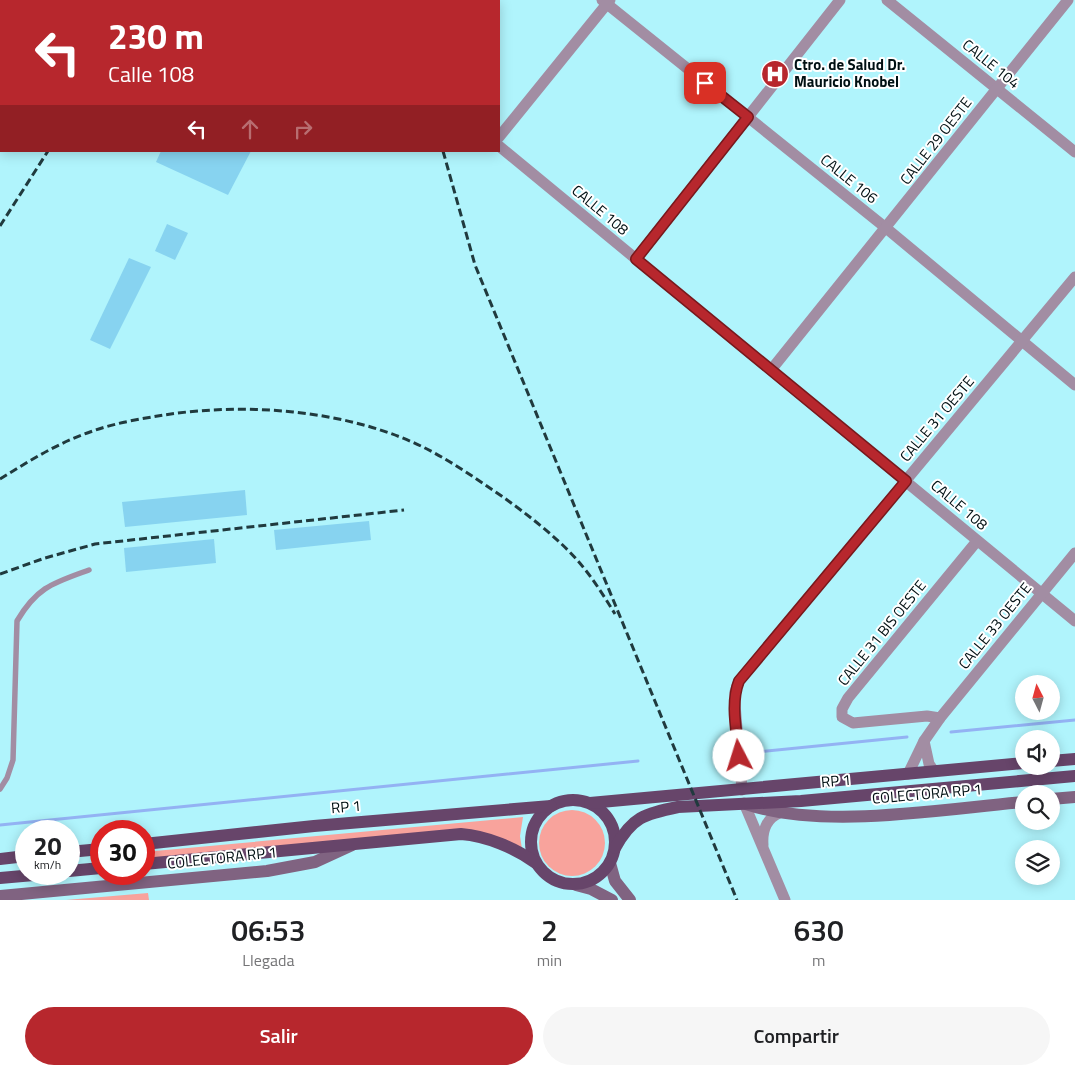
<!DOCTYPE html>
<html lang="es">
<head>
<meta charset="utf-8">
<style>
  body { margin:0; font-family:"Titillium Web",sans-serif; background:#f6f6f6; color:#202124; height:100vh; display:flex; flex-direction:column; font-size:19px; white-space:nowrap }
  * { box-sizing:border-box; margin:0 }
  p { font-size:16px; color:#757577 }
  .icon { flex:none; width:28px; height:28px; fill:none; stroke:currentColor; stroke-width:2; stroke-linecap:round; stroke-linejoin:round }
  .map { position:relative; height:900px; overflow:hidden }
  .side { display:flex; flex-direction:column; background:#fff; flex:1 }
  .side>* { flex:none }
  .guide { position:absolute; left:0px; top:0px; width:500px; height:152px; box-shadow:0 2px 12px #0003; background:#b7272d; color:#fff; overflow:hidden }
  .needle { width:32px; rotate:354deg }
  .fabs { position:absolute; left:1015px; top:675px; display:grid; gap:10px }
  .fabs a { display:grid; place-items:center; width:45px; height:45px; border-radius:50%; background:#fff; box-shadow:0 2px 12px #0003; font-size:25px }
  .speed { position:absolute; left:15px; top:820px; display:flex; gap:10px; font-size:25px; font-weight:700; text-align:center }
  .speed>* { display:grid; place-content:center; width:65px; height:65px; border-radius:50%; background:#fff; box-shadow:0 2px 12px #0003; line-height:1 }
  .speed small { font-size:12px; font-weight:400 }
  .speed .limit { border:8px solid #d22; background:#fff; color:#111 }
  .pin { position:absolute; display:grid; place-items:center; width:42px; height:42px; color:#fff; margin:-21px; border-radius:10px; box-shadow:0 2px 8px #0006 }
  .me { position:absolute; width:55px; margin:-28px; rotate:355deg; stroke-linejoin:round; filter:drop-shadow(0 0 4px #0008) }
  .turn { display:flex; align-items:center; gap:18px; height:105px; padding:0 25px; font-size:22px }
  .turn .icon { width:65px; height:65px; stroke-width:2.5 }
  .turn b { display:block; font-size:35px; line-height:42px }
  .lanes { display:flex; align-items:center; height:48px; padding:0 25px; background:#0003; justify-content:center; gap:25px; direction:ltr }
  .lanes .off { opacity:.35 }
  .eta { display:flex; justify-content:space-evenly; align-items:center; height:85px; text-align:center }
  .eta b { font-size:30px; font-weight:600; line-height:35px }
  .action { display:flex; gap:10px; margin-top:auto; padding:10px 25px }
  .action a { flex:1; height:58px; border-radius:30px; background:#b7272d; color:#fff; font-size:20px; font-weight:600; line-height:58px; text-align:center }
  .action a+a { background:#f6f6f6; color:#202124 }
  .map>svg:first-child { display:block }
  .green { fill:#f8a39c }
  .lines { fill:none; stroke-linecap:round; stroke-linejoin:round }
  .stream { stroke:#93b2f3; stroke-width:3 }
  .building { fill:#87d3f0 }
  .service { stroke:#a28da3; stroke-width:5.5 }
  .minor { stroke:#a28da3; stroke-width:11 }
  .secondary { stroke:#806381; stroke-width:12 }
  .primary { stroke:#67456a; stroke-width:12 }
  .rail { stroke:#203a3e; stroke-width:3; stroke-dasharray:8 4; stroke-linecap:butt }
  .route-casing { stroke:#77191d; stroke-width:12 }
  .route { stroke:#b7272d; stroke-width:9 }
  .labels { text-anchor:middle; stroke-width:4; stroke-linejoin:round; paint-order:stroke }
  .street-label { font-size:15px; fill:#001013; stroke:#fff }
  .poi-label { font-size:15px; font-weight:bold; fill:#001013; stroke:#fff; text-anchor:start }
</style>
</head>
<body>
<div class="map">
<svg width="1075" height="900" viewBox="0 0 1075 900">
  <rect width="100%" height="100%" fill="#b0f4fc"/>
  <g class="green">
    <circle cx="572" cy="843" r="33"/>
    <polygon points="523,817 520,836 522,849 491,837 144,862 144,852"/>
    <polygon points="148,893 149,900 66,900"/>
  </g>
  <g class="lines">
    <g class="stream">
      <polyline points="71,1 72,0"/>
      <polyline points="0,117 1,115"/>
      <polyline points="951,732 1075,720"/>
      <polyline points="756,752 907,737"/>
      <polyline points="0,825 638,761"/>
    </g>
  </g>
  <g class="building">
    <polygon points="161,151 251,151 228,195 156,162"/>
    <polygon points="167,224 188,233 175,260 155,251"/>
    <polygon points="129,258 151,267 110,349 90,340"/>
    <polygon points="245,490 247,515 125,527 122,502"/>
    <polygon points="369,521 371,540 276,550 274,530"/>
    <polygon points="214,539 216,563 126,572 124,548"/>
  </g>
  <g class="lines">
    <path class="service" d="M0,789L7,778L13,760L17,621C37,587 53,583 89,570"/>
    <g class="minor">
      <polyline points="456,0 456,1"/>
      <polyline points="602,0 886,228 1075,385"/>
      <polyline points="887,0 1075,152"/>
      <polyline points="499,137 610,0"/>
      <polyline points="499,146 1075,621"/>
      <polyline points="636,259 840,0"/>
      <polyline points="771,370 1068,0"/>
      <polyline points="940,718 927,716 853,723 842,717 842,709 848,698 977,541"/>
      <polyline points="924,741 929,764 934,771"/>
      <polyline points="908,774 924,741 940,718 1075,553"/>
      <polyline points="742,790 735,704 735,692 739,681 1075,277"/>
      <polyline points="744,803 785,900"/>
      <path d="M763,845C762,832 766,819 779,813"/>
    </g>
    <g class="secondary">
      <polyline points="1051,799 1075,797"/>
      <path d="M746,804C824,830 941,809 1024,802"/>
      <polyline points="610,863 615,881 630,900"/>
      <polyline points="576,885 591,889 612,900"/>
      <polyline points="0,896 267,871 315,862 352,845"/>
    </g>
    <g class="primary">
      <polyline points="1051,761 1075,759"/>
      <circle cx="573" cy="842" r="42"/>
      <polyline points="590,803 1024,763"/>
      <polyline points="144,844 314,826 551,806"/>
      <path d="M615,848C632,817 644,814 678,807L801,801L1075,776"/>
      <polyline points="69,852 101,849"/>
      <polyline points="0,859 26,856"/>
      <path d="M144,864L461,834C487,836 515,848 536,863"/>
      <polyline points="69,871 101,868"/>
      <polyline points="0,878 45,874"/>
    </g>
    <g class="rail">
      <polyline points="419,0 419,1"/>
      <polyline points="145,1 146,0"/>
      <polyline points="443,151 475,265 737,900"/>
      <polyline points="0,226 48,151"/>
      <path d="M0,479C29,461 58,443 90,432C114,423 140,419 164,415C248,402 350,410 427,449C454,463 478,480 503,497C528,515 558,538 578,561C592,577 604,596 615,614"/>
      <polyline points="0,574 45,558 95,544 404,510"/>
    </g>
  </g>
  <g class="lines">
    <g class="route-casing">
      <path id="route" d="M705,83L748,117L636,259L906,481L739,681C730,704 737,732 739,756"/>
    </g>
    <use href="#route" class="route"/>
  </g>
  <defs>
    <g id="hospital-disc" transform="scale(1.4375)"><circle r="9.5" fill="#b7272d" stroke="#fff"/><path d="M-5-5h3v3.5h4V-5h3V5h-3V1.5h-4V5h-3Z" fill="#fff"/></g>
  </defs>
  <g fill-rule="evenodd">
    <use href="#hospital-disc" x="775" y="74"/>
  </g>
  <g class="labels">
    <g class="street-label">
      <text transform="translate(991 64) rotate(39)" y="5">CALLE 104</text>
      <text transform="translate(936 141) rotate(-52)" y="5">CALLE 29 OESTE</text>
      <text transform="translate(849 179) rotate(39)" y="5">CALLE 106</text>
      <text transform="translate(600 210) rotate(40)" y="5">CALLE 108</text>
      <text transform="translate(937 419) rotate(-50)" y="5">CALLE 31 OESTE</text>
      <text transform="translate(959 505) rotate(40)" y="5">CALLE 108</text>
      <text transform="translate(995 626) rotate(-51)" y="5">CALLE 33 OESTE</text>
      <text transform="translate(882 633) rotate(-51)" y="5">CALLE 31 BIS OESTE</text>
      <text transform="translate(836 781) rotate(-5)" y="5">RP 1</text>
      <text transform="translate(927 794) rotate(-5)" y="5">COLECTORA RP 1</text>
      <text transform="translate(346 807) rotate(-5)" y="5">RP 1</text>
      <text transform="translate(222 858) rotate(-6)" y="5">COLECTORA RP 1</text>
    </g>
    <g class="poi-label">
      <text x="794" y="70">Ctro. de Salud Dr.<tspan x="794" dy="17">Mauricio Knobel</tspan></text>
    </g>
  </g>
</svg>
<div class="fabs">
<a><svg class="needle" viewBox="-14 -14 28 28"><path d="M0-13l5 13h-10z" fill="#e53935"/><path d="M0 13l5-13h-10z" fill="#757577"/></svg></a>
<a><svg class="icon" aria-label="sound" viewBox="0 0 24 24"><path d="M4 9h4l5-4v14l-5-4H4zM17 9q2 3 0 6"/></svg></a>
<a><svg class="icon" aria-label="search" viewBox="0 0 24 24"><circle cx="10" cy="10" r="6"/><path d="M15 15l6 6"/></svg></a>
<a><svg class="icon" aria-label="layers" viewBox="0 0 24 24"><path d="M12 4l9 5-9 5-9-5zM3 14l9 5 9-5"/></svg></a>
</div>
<div class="speed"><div>20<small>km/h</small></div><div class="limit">30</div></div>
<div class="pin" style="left:705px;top:83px;background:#d93025"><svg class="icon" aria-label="arrive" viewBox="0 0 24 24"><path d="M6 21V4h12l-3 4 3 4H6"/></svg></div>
<svg class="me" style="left:739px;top:756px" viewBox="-20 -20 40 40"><circle r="19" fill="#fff"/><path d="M0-13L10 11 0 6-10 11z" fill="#b7272d"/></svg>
<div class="guide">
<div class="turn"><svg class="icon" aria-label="left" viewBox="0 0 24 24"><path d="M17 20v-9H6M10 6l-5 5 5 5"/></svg><div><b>230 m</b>Calle 108</div></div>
<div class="lanes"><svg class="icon" aria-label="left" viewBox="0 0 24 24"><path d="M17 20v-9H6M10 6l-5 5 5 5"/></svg><svg class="icon off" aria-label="ahead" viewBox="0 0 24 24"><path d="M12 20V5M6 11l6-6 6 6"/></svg><svg class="icon off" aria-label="right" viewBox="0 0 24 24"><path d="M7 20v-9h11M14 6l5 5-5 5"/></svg></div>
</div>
</div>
<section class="side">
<div class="eta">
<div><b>06:53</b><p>Llegada</p></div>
<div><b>2</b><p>min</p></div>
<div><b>630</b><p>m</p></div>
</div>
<div class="action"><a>Salir</a><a>Compartir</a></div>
</section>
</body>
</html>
